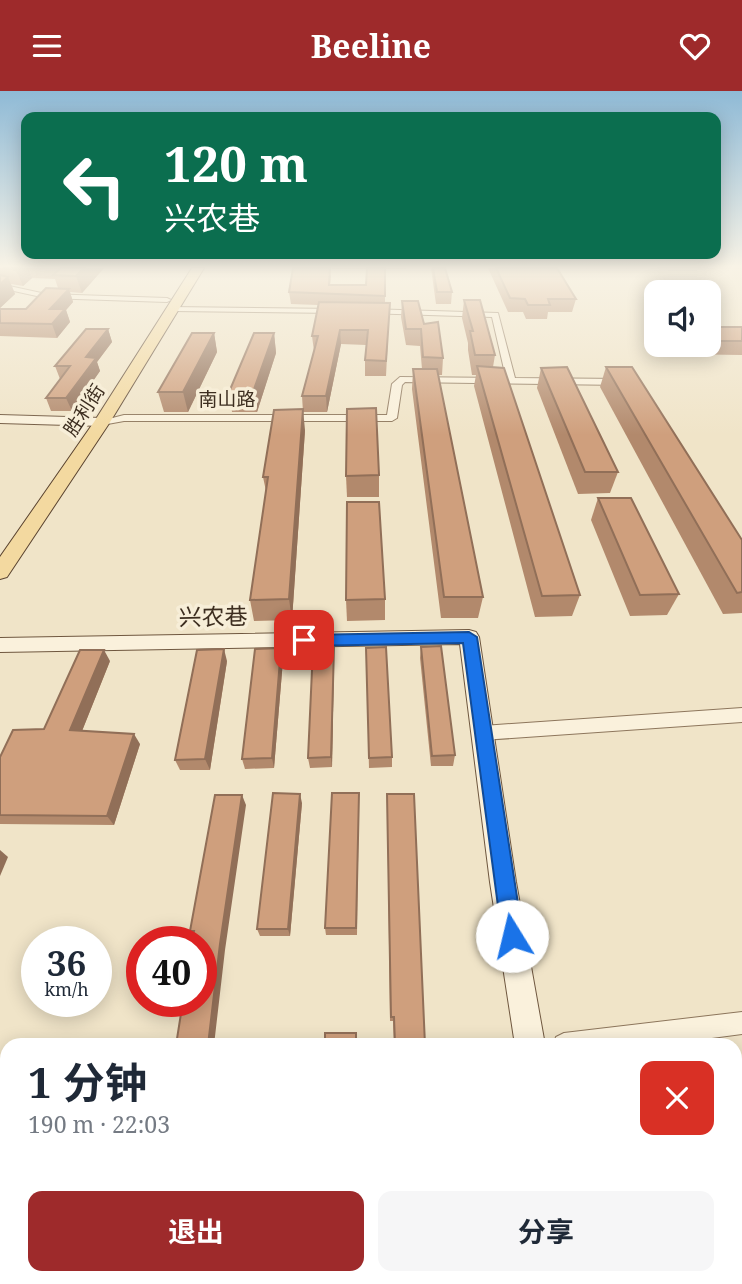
<!DOCTYPE html>
<html lang="zh">
<head>
<meta charset="utf-8">
<style>
  body { margin:0; font-family:"Noto Serif","Noto Sans SC",serif; background:#f6f6f7; color:#1f2937; height:100vh; display:flex; flex-direction:column; font-size:26px; white-space:nowrap }
  * { box-sizing:border-box; margin:0 }
  p { font-size:23px; color:#747a83 }
  .icon { flex:none; width:38px; height:38px; fill:none; stroke:currentColor; stroke-width:2; stroke-linecap:round; stroke-linejoin:round }
  .map { position:relative; flex:1; overflow:hidden }
  .details { position:absolute; left:0px; top:947px; width:742px; height:247px; display:flex; flex-direction:column; background:#fff; border-radius:21px 21px 0 0; box-shadow:0 4px 18px #0003 }
  .details>* { flex:none }
  .top-card { position:absolute; left:21px; top:21px; width:700px; height:147px; border-radius:14px; box-shadow:0 4px 18px #0003; background:#0b6e4f; color:#fff; overflow:hidden }
  .fabs { position:absolute; left:644px; top:189px; display:grid; gap:14px }
  .fabs a { display:grid; place-items:center; width:77px; height:77px; border-radius:14px; background:#fff; box-shadow:0 4px 18px #0003; font-size:35px }
  .speed { position:absolute; left:21px; top:835px; display:flex; gap:14px; font-size:35px; font-weight:700; text-align:center }
  .speed>* { display:grid; place-content:center; width:91px; height:91px; border-radius:50%; background:#fff; box-shadow:0 4px 18px #0003; line-height:1 }
  .speed small { font-size:18px; font-weight:400 }
  .speed .limit { border:10px solid #d22; background:#fff; color:#111 }
  .pin { position:absolute; display:grid; place-items:center; width:60px; height:60px; color:#fff; margin:-30px; border-radius:14px; box-shadow:0 4px 10px #0006 }
  .me { position:absolute; width:77px; margin:-38px; rotate:351deg; stroke-linejoin:round; filter:drop-shadow(0 0 5px #0008) }
  .turn { display:flex; align-items:center; gap:24px; height:147px; padding:0 28px; font-size:32px }
  .turn .icon { width:91px; height:91px; stroke-width:2.5 }
  .turn b { display:block; font-size:49px; line-height:60px }
  .round { display:grid; place-items:center; flex:none; width:74px; height:74px; border-radius:14px; background:#f6f6f7 }
  .head { display:flex; align-items:center; justify-content:space-between; height:119px; padding:0 28px }
  h1 { font-size:42px; font-weight:700; line-height:52px }
  .button { display:flex; gap:14px; margin-top:auto; padding:14px 28px }
  .button a { flex:1; height:80px; border-radius:14px; background:#9e2a2b; color:#fff; font-size:28px; font-weight:700; line-height:80px; text-align:center }
  .button a+a { background:#f6f6f7; color:#1f2937 }
  header { display:flex; justify-content:space-between; align-items:center; height:91px; padding:0 28px; background:#9e2a2b; color:#fff; font-size:32px; font-weight:700 }
  .map>svg:first-child { display:block }
  .lines { fill:none; stroke-linecap:round; stroke-linejoin:round }
  .street-casing { stroke:#8d765c; stroke-width:2 }
  .secondary-casing { stroke:#6f573f; stroke-width:2 }
  .primary-casing { stroke:#5b4430; stroke-width:2 }
  .street { fill:#faf1dc; fill-rule:evenodd }
  .secondary { fill:#faf1dc; fill-rule:evenodd }
  .primary { fill:#f3d9a0; fill-rule:evenodd }
  .wall { fill:#b2896c }
  .shaded-wall { fill:#916f58 }
  .building { fill:#cf9f7d; stroke:#916f58; stroke-width:2 }
  .route { fill:#1a73e8; stroke:#114b97; stroke-width:2 }
  .labels { text-anchor:middle; stroke-width:7; stroke-linejoin:round; paint-order:stroke }
  .far-street-label { font-size:19px; fill:#3d2e20; stroke:#f7eed8 }
  .street-label { font-size:23px; fill:#3d2e20; stroke:#f7eed8 }
</style>
</head>
<body>
<header><svg class="icon" aria-label="menu" viewBox="0 0 24 24"><path d="M4 6h16M4 12h16M4 18h16"/></svg>Beeline<svg class="icon" aria-label="heart" viewBox="0 0 24 24"><path d="M12 20l-8-8c-3-5 5-10 8-4 3-6 11-1 8 4z"/></svg></header>
<div class="map">
<svg width="742" height="1193" viewBox="0 0 742 1193">
  <rect width="100%" height="100%" fill="#f0e4c8"/>
  <g class="lines">
    <g class="street-casing">
      <g id="street">
        <polygon points="0,193 46,203 167,207 171,209 167,211 46,207 0,197"/>
        <polygon points="170,216 338,218 342,220 338,222 173,220"/>
        <polygon points="368,218 498,222 515,287 624,288 629,291 624,294 405,291 402,294 397,327 392,330 124,330 102,334 97,331 124,324 387,324 392,293 400,286 506,287 492,226 365,222"/>
        <polygon points="742,617 742,631 483,649 477,647 475,642 477,637 483,635"/>
        <polygon points="742,921 742,943 659,954 553,954 556,946 564,942"/>
      </g>
    </g>
    <g class="secondary-casing">
      <g id="secondary">
        <polygon points="0,324 102,327 109,331 102,335 0,332"/>
        <polygon points="469,539 476,541 479,546 516,791 545,954 515,954 490,791 460,553 0,561 0,547"/>
        <polygon points="550,1186 588,1186 589,1193 551,1193"/>
      </g>
    </g>
    <g class="primary-casing">
      <polygon id="primary" points="192,177 204,177 110,331 7,486 0,488 0,466 94,331"/>
    </g>
    <use href="#street" class="street"/>
    <use href="#secondary" class="secondary"/>
    <use href="#primary" class="primary"/>
  </g>
  <g class="wall">
    <polygon points="0,177 104,177 82,202 70,201 73,211 66,219 70,231 57,247 0,245 0,218 26,218 58,197 55,188 32,187 23,195 11,193 15,203 0,217"/>
    <polygon points="332,177 406,177 406,178 385,178 385,212 389,226 386,285 365,285 365,269 366,254 341,253 327,321 303,321 302,305 314,260 312,245 318,214 291,213 289,201 331,184 330,194 366,194 367,178 332,178"/>
    <polygon points="431,177 445,177 452,201 451,213 436,213"/>
    <polygon points="488,177 557,177 576,208 572,221 548,221 547,228 526,228 523,221 508,221"/>
    <polygon points="464,209 495,264 493,276 580,504 572,525 535,526 474,295 476,284 472,284 468,259 468,252 462,227"/>
    <polygon points="402,210 424,233 443,267 442,284 438,284 483,506 478,527 441,527 412,298 413,278 422,278 420,255 406,254 401,226"/>
    <polygon points="709,236 742,236 742,264 671,263 664,254 709,254"/>
    <polygon points="108,238 112,251 97,271 100,280 72,320 51,320 46,307 60,288 55,275"/>
    <polygon points="214,242 217,261 188,321 164,321 158,301"/>
    <polygon points="274,242 276,262 257,321 232,321 229,301"/>
    <polygon points="606,276 742,449 742,522 723,523 600,296"/>
    <polygon points="541,277 618,381 610,402 578,403 537,297"/>
    <polygon points="305,339 292,529 254,530 250,509 266,400 263,386"/>
    <polygon points="379,384 379,406 347,406 346,385"/>
    <polygon points="598,407 679,503 667,524 630,525 591,429"/>
    <polygon points="385,508 385,529 347,530 346,509"/>
    <polygon points="421,556 455,664 453,675 431,675 420,567"/>
    <polygon points="366,557 392,666 392,676 369,677"/>
    <polygon points="334,568 332,676 310,677 308,667"/>
    <polygon points="283,569 274,677 245,678 242,668"/>
    <polygon points="110,570 82,640 140,653 114,734 0,733 0,666 44,638"/>
    <polygon points="227,570 210,679 180,679 175,669"/>
    <polygon points="359,702 357,844 326,844 325,837"/>
    <polygon points="387,703 425,954 394,954 393,930 390,930"/>
    <polygon points="302,712 290,845 260,845 257,838"/>
  </g>
  <g class="shaded-wall">
    <polygon points="19,177 28,177 32,187 23,195 16,179"/>
    <polygon points="84,177 104,177 82,202 76,185"/>
    <polygon points="8,186 15,203 0,217 0,193"/>
    <polygon points="69,198 73,211 66,219 70,231 57,247 52,233 50,218"/>
    <polygon points="108,238 112,251 97,271 100,280 72,320 66,307 86,266"/>
    <polygon points="340,239 341,253 327,321 326,305"/>
    <polygon points="214,242 217,261 188,321 183,301"/>
    <polygon points="274,242 276,262 257,321 253,301"/>
    <polygon points="303,318 305,339 292,529 289,508"/>
    <polygon points="334,556 334,568 332,676 331,666"/>
    <polygon points="281,557 283,569 274,677 272,667"/>
    <polygon points="224,558 227,570 210,679 205,668"/>
    <polygon points="104,559 110,570 78,650 70,639"/>
    <polygon points="134,643 140,653 114,734 107,725"/>
    <polygon points="300,703 302,712 290,845 288,838"/>
    <polygon points="242,704 246,714 225,859 214,954 208,954 220,853"/>
    <polygon points="0,759 8,766 0,785"/>
    <polygon points="0,1062 7,1062 7,1086 0,1108"/>
    <polygon points="88,1186 99,1186 97,1193 87,1193"/>
    <polygon points="179,1186 186,1186 185,1193 177,1193"/>
    <rect x="264" y="1186" width="4" height="7"/>
  </g>
  <g class="building">
    <polygon points="3,177 19,177 16,179"/>
    <polygon points="61,177 84,177 76,185 53,184"/>
    <polygon points="293,177 330,177 329,194 366,194 367,177 385,177 385,205 289,201"/>
    <polygon points="433,177 445,177 452,201 437,201"/>
    <polygon points="496,177 557,177 576,208 548,208 550,214 528,214 525,208 510,207"/>
    <polygon points="0,184 8,186 0,193"/>
    <polygon points="46,197 69,198 50,218 65,218 52,233 0,232 0,218 26,218"/>
    <polygon points="464,209 480,209 495,264 475,264 470,240 473,240"/>
    <polygon points="402,210 418,210 424,233 438,231 443,267 423,266 421,238 406,238"/>
    <polygon points="319,211 390,212 386,270 365,269 368,239 340,239 326,305 302,305 318,245 312,245"/>
    <rect x="709" y="236" width="33" height="14"/>
    <polygon points="86,238 108,238 86,266 96,267 66,307 46,307 70,275 55,275"/>
    <polygon points="192,242 214,242 183,301 158,301"/>
    <polygon points="254,242 274,242 253,301 229,301"/>
    <polygon points="477,275 504,277 580,504 542,505"/>
    <polygon points="567,276 618,381 585,381 541,277"/>
    <polygon points="606,276 632,276 742,449 742,501 737,502"/>
    <polygon points="413,278 437,278 483,506 444,506"/>
    <polygon points="376,317 379,384 346,385 347,318"/>
    <polygon points="303,318 289,508 250,509 268,386 263,386 274,319"/>
    <polygon points="598,407 631,407 679,503 640,504"/>
    <polygon points="347,411 379,411 385,508 346,509"/>
    <polygon points="441,555 455,664 432,665 421,556"/>
    <polygon points="334,556 331,666 308,667 313,557"/>
    <polygon points="386,556 392,666 369,667 366,557"/>
    <polygon points="281,557 272,667 242,668 255,558"/>
    <polygon points="224,558 205,668 175,669 197,559"/>
    <polygon points="80,559 104,559 70,639 134,643 107,725 0,724 0,666 13,639 44,638"/>
    <polygon points="273,702 300,703 288,838 257,838"/>
    <polygon points="332,702 359,702 356,837 325,837"/>
    <polygon points="387,703 414,703 425,954 395,954 394,926 391,926"/>
    <polygon points="215,704 242,704 220,853 208,954 176,954 183,910 201,910 201,850 192,850 194,840 190,840"/>
    <rect x="325" y="942" width="31" height="12"/>
    <polygon points="53,1186 88,1186 87,1193 52,1193"/>
    <polygon points="142,1186 179,1186 177,1193 141,1193"/>
    <polygon points="228,1186 264,1186 264,1193 227,1193"/>
    <rect x="320" y="1186" width="35" height="7"/>
    <rect x="402" y="1186" width="36" height="7"/>
  </g>
  <linearGradient id="sky" x2="0" y2="1"><stop stop-color="#8fbad6"/><stop offset="0.51" stop-color="#f8f3e6"/><stop offset="1" stop-color="#f8f3e6" stop-opacity="0"/></linearGradient>
  <rect width="742" height="344" fill="url(#sky)"/>
  <polygon class="route" points="469,541 477,546 523,845 520,853 512,856 505,853 502,845 463,552 304,555 296,549 304,544"/>
  <g class="labels">
    <g class="far-street-label">
      <text x="227" y="315">南山路</text>
      <text transform="translate(84 319) rotate(-57)" y="7">胜利街</text>
    </g>
    <g class="street-label">
      <text transform="translate(213 526) rotate(-1)" y="8">兴农巷</text>
    </g>
  </g>
</svg>
<div class="fabs">
<a><svg class="icon" aria-label="sound" viewBox="0 0 24 24"><path d="M4 9h4l5-4v14l-5-4H4zM17 9q2 3 0 6"/></svg></a>
</div>
<div class="speed"><div>36<small>km/h</small></div><div class="limit">40</div></div>
<div class="pin" style="left:304px;top:549px;background:#d93025"><svg class="icon" aria-label="arrive" viewBox="0 0 24 24"><path d="M6 21V4h12l-3 4 3 4H6"/></svg></div>
<svg class="me" style="left:512px;top:845px" viewBox="-20 -20 40 40"><circle r="19" fill="#fff"/><path d="M0-13L10 11 0 6-10 11z" fill="#1a73e8"/></svg>
<div class="top-card">
<div class="turn"><svg class="icon" aria-label="left" viewBox="0 0 24 24"><path d="M17 20v-9H6M10 6l-5 5 5 5"/></svg><div><b>120 m</b>兴农巷</div></div>
</div>
<section class="details">
<div class="head"><div><h1>1 分钟</h1><p>190 m · 22:03</p></div><a class="round" style="background:#d93025;color:#fff"><svg class="icon" aria-label="close" viewBox="0 0 24 24"><path d="M6 6l12 12M18 6L6 18"/></svg></a></div>
<div class="button"><a>退出</a><a>分享</a></div>
</section>
</div>
</body>
</html>
